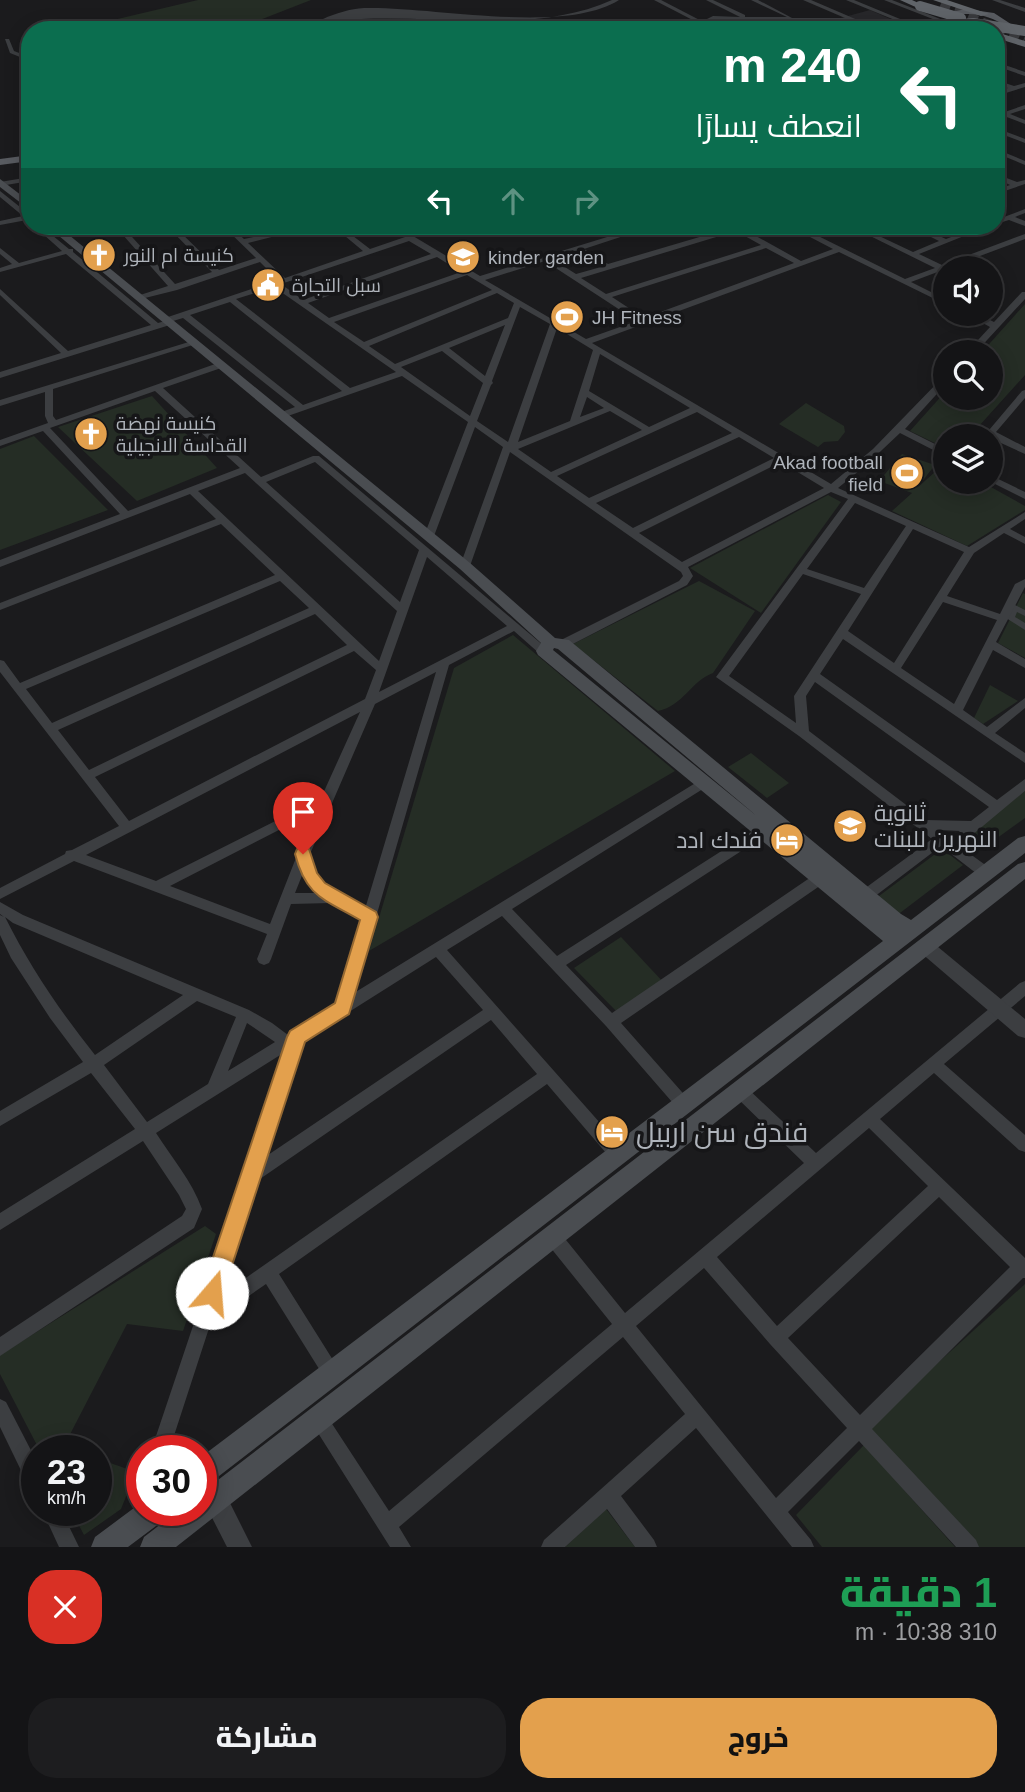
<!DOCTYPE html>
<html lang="ar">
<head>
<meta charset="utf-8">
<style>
  body { margin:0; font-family:Helvetica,Cairo,sans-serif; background:#1d1d1f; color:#f1f3f6; direction:rtl; height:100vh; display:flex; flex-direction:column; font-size:26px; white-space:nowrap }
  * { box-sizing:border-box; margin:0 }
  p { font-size:23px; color:#9d9ea1 }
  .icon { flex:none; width:38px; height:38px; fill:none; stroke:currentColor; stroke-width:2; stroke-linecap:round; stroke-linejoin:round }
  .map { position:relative; height:1547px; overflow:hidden; direction:ltr }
  .sheet { display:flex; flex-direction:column; background:#141416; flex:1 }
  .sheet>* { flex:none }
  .banner { position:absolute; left:21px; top:21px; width:984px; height:214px; border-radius:28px; box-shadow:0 4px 18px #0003,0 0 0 2px #333335; direction:rtl; background:#0b6e4f; color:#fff; overflow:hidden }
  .buttons { position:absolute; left:933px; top:256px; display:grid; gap:14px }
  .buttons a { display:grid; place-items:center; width:70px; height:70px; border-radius:50%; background:#141416; box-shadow:0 4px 18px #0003,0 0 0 2px #333335; font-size:35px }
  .speed { position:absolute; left:21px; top:1435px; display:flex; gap:14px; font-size:35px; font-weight:700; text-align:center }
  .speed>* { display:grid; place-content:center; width:91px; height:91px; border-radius:50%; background:#141416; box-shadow:0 4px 18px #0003,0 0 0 2px #333335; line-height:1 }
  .speed small { font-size:18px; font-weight:400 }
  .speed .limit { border:10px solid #d22; background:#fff; color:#111 }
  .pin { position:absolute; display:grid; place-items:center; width:60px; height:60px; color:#fff; margin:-72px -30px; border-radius:50% 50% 50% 0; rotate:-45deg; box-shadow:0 0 7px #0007 }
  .pin .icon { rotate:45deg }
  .me { position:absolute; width:77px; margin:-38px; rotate:18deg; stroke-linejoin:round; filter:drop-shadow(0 0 5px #0008) }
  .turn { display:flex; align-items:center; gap:24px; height:147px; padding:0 28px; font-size:32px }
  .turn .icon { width:91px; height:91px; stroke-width:2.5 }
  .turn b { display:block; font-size:49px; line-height:60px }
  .lanes { display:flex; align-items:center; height:66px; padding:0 28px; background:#0003; justify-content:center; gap:35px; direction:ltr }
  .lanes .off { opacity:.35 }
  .round { display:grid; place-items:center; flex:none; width:74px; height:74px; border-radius:28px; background:#1d1d1f }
  .head { display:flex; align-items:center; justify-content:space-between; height:119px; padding:0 28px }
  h1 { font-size:42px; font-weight:800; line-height:52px; color:#1e9e55 }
  .primary-button { display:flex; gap:14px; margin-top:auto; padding:14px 28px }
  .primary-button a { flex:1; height:80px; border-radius:28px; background:#e3a04d; color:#111; font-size:28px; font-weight:800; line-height:80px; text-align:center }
  .primary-button a+a { background:#1d1d1f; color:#f1f3f6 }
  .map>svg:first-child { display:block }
  .built { fill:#27272a }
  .green { fill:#252d25 }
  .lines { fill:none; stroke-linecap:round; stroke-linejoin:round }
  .trunk-tunnel { stroke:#393a3d; stroke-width:10; stroke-dasharray:10 5; stroke-linecap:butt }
  .pedestrian { fill:#3c3e41; fill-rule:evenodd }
  .minor { fill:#3c3e41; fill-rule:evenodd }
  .tertiary { fill:#3c3e41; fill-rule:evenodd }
  .secondary { fill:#4a4d51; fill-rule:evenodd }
  .primary { fill:#585b60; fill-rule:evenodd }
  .trunk { fill:#606469; fill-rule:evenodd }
  .trunk-bridge { stroke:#606469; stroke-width:10 }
  .route { fill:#e3a04d; stroke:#946832; stroke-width:2 }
  .labels { text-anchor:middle; stroke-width:7; stroke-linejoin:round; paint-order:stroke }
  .far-poi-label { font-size:19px; fill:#afb4bb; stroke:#161618; text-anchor:start }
  .poi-label { font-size:23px; fill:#afb4bb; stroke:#161618; text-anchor:start }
  .near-poi-label { font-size:28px; fill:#afb4bb; stroke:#161618; text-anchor:start }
</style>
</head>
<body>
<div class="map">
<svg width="1025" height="1547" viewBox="0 0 1025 1547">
  <rect width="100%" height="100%" fill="#1b1b1d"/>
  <polygon class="built" points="870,10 906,26 876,30 759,30 742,21 837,19"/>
  <g class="green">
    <polygon points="198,0 311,0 234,30 71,30"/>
    <polygon points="1025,304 1025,375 970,436 945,436 945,448 910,431 945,392 945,397 990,397 990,352 982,352"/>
    <polygon points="152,396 217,468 137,501 58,427"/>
    <polygon points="806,403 844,426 845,432 838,441 824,442 818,447 779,424"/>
    <polygon points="34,436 108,510 0,550 0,449"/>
    <polygon points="902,454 935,465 917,488 945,463 945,481 980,481 1025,506 1025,510 967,546 892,511 912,493 879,481"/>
    <polygon points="828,495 841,502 761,613 690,568"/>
    <path d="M699,581L755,611L713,673C691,681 683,706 658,711L573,644Z"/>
    <polygon points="1023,593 1025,594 1025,658 998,643"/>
    <polygon points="513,635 675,771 369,951 454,668"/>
    <polygon points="990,685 1018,701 983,724 974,718"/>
    <polygon points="751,753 789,783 767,798 728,767"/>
    <polygon points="1025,791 1025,818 971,857 956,845"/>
    <polygon points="942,849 963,865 896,916 875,899"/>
    <polygon points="621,937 665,984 619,1014 574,968"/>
    <polygon points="205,1226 216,1234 183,1331 127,1324 64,1446 75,1451 40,1451 0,1374 0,1355"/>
    <polygon points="1025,1284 1025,1547 978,1547 867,1427"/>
    <polygon points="864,1445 955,1547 822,1547 796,1515"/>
    <polygon points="96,1458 136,1472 121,1509 84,1535 71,1510 96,1510"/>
    <polygon points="606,1509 635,1547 565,1547"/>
  </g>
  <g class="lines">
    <polyline class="trunk-tunnel" points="940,6 1025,39"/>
    <polygon class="pedestrian" points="1015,605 1025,610 1025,616 1017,612 1015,617 1025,623 1025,630 1006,618 1012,606"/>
    <g class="minor">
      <path d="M612,0H619C564,35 432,6 364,8C350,9 336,13 323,19C313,23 304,30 293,30C386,0 515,44 612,0Z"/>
      <polygon points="654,0 661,0 715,28 710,29"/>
      <polygon points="706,0 713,0 745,15 745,17 787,17 751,0 758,0 792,18 845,18 803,0 811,0 881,30 873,30 853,22 712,20 728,30 721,30 705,20 713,16 740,17"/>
      <polygon points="846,0 854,0 917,26 900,30 886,30 907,25"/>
      <polygon points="884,0 892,0 948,22 943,23"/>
      <polygon points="992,0 1000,0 1025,8 1025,12"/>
      <polygon points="5,39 9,39 14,51 30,57 30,61 10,53"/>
      <polygon points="996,62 1025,72 1025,76 996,66"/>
      <polygon points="996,80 1014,86 1025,83 1025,87 996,96 996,92 1008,88 996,84"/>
      <polygon points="1025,105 1025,109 1010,114 1025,120 1025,124 1004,116 996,119 996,115"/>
      <polygon points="996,128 1025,139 1025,143 996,132"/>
      <polygon points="996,149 1025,161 1025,165 996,153"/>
      <polygon points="996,174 1017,182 1025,180 1025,184 996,194 996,190 1010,185 996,178"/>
      <polygon points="30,177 30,181 0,186 0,182"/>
      <polygon points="0,191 30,215 30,221 27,220 0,225 0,221 23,216 0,197"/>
      <polygon points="1025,209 1025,213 1015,217 1025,221 1025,226 1009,220 996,224 996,220"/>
      <path d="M34,226H41L69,249H73V252L158,323L165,321V318L278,280L260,262L177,290L137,300V296L168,286L115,226H122L175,284L212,272L167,226H174L219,270L256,258L223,226H230L244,239L304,226H315L248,243L285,278L363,251L333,226H340L370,249L405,237L391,226H399L413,236L480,276L643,226H654L584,249L608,264L730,228L729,226H738L801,261L833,249L789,226H798L905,279L935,268L850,226H858L913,252L939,241L909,226H917L946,239L980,226H989L919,254L942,265L1025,234V239L911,282L945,299V304L839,252L592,343L831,484L873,449L942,378L945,377V385L905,429L945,449V456L900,433L865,466L838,488L969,547L1025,512V519L1010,529L1025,537V544L1004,533L974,553L947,596L1000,614L1015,584L1025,579V587L996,642L1025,659V668L993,650L963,710L987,727L1025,698V708L995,733L1025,753V763L843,639L820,674L997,800L1025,779V791L959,846L991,869L993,873L991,877H981L941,846L870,900L865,901L860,900L858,896L860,892L932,839L799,736L716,677L848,499L831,492L688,567L693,576L687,585L567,647H559L557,644L559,641L679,581L683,576L681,572L510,452L470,566L465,569L461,568L460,566L503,447L475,427L434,536L433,538H425L424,536L468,422L402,376L285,417H279V413L295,407L183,318L173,321V324L0,378V372L61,353L0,295V289L68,351L151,325L66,254L0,272V268L12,264L0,254V248L19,263L62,251ZM736,231L761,245L606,294L581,278ZM409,241L431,254L303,300L281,284ZM766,248L794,263L644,318L612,297ZM577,251L601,267L576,274L552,259ZM437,257L461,272L329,318L308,303ZM545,261L637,321L586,339L485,280ZM467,275L492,290L364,342L334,322ZM274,287L396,372L350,388L236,299ZM497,293L514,303L508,318L395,364L369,346ZM230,302L342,391L303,405L190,315ZM520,307L550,324L508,442L477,421L491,385L493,383L492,381ZM505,325L485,376L449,348ZM557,328L593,350L570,421L518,442ZM442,351L483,383L470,416L401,367ZM600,354L690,408L649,427L589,391ZM587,397L604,408L580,417ZM610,411L642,430L551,472L518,449ZM697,412L732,433L589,498L557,476ZM739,437L774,458L633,528L596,503ZM781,462L824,488L682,562L639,533ZM855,503L906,526L864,588L807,569ZM913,529L964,552L894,663L848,631ZM803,574L861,594L794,696L796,723L729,676ZM943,602L997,620L954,704L901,668ZM815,682L989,807L971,821L926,820L809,731L806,696ZM939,830L960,831L950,839Z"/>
      <polygon points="98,226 111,226 63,237 59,235"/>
      <polygon points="1022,292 1025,292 1025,299 976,352 967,352 990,327 965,313 976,313 994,322"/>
      <path d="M192,341L199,343L53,389V416L56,420L218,363H224V367L163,388L261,477L313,456H319L550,651L544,655L540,654L514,631L449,665L354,993L702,779L706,781L708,784L706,787L512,909L557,956L756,829H766L767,832L766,835L566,965L612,1013L814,875H824L826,879L824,883L621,1023L689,1100L692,1105L689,1110L684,1112L679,1110L606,1026L502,916L447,950L624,1150L626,1155L624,1160L618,1162L612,1160L547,1084L279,1274L338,1368L341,1374L338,1380L332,1383L326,1380L266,1284L211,1322L169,1451H151L285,1052L156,1133C172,1158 192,1181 202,1209L194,1228L0,1356V1337L182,1216L186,1209L179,1195L143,1141L0,1230V1213L135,1129L91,1073L0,1126V1111L83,1062L50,1018L11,958L0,935V915L4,917L0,914V902L23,915L249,1010L272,1023L288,1035L337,1004L362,920L331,903L291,904L271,959L269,963L264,965L259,963L257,959L267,934L74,861L0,899V888L65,854L66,851L72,850L119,826L0,672V660L4,661L20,683L275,575L221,524L0,610V603L216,519L190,494L0,567V560L120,514L43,431L0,446V440L48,423L45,416V392L0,406V400ZM155,391L240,468L128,511L50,428ZM315,462L419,550L400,602L266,482ZM245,473L397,611L379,661L198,491ZM427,557L507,626L379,692ZM280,581L309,608L52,723L26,689ZM315,614L347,645L89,770L58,730ZM354,651L376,670L365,699L129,821L95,777ZM436,672L365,909C338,895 317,886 310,854L375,704ZM360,712L321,798L156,881L86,855ZM314,812L270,924L170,886ZM303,873L317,893H295ZM5,917L13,923L183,995L95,1055C60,1011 30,967 5,917ZM436,957L483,1010L265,1157L303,1041ZM197,1001L236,1017L208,1084L147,1122L104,1065ZM491,1020L537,1074L220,1296L257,1181ZM247,1023L275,1042L228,1071Z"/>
      <polygon points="1025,390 1025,398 996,432 1025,447 1025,454 990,438 990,436 984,436 1022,391"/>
      <polygon points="990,475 1025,492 1025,499 989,481"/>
      <path d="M1025,981V996L944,1064L1025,1135V1152L1019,1150L934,1073L880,1119L1025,1258V1278H1023L872,1429L976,1540L979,1547H956L859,1441L788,1512L811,1540L814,1547H792L696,1428L621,1496L654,1540L657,1547H635L607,1509L565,1547H541L544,1540L685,1414L623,1337L399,1527L411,1547H390L313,1425L310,1419L313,1413L319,1410L325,1413L389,1511L612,1324L546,1242L544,1236L546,1230L552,1228L558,1230L625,1313L804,1163L734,1095L731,1090L734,1085L739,1083L744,1085L816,1153L1020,983ZM869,1128L928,1186L777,1326L717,1257ZM939,1197L1010,1267L860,1415L788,1338ZM704,1268L770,1344L847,1428L776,1498L636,1326Z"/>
      <polygon points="0,1399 6,1402 37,1462 37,1491 30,1489 0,1427"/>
      <polygon points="42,1510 61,1510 79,1547 59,1547"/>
    </g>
    <g class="tertiary">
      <polygon points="926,940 932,942 1025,1019 1025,1038 1018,1036 920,952 917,947 920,942"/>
      <polygon points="215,1488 224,1491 252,1547 227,1547 203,1500 206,1491"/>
    </g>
    <g class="secondary">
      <polygon points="0,179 30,202 30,210 0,187"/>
      <path d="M47,226H58L470,563L555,638L569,640L901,914L911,920L1018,838L1025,836V853L210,1483L201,1487V1457L883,941L538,655L536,651L541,643L460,569ZM554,648L558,649L758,817L553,650Z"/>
      <polygon points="1025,862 1025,879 176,1547 140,1547 144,1537 179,1510 201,1510 201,1493 1018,864"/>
      <polygon points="142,1502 142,1510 167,1510 164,1520 128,1547 91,1547 95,1537"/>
    </g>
    <g class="primary">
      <path d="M966,9L994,13L1017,28L996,36V30L1007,27C991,16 973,11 954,16L977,30H966L946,18L947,13Z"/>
      <polygon points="30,155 30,161 0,165 0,159"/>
    </g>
    <g class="trunk">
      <polygon points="900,0 912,0 925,6 920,9"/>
      <polygon points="933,0 947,0 989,14 981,16"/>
      <polygon points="996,32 1025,41 1025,47 996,38"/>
    </g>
    <g class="trunk-bridge">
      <polyline points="920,6 961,18"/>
      <polyline points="914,29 973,23 1025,31"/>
    </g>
  </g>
  <path class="route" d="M303,847L309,849L317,873L325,883L376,912L378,917L349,1014L305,1042L223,1293L220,1301L212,1304L204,1301L201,1293L287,1037L290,1031L335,1003L360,920C324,899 306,897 295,854L297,849Z"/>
  <defs>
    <g id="church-disc" transform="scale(1.75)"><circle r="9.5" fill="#e3a04d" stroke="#161618"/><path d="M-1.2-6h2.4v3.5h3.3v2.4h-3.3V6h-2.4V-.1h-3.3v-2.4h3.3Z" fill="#fff"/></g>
    <g id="school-disc" transform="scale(1.75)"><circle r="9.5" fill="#e3a04d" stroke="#161618"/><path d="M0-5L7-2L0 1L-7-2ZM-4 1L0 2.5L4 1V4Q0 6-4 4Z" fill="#fff"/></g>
    <g id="civic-disc" transform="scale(1.75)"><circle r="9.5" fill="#e3a04d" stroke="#161618"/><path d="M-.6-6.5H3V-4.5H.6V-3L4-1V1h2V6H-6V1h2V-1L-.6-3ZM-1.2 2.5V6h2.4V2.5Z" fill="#fff"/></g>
    <g id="stadium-disc" transform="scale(1.75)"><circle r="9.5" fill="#e3a04d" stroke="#161618"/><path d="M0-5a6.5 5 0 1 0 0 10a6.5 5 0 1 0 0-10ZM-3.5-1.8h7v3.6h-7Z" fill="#fff"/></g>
    <g id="hotel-disc" transform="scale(1.75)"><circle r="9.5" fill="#e3a04d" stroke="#161618"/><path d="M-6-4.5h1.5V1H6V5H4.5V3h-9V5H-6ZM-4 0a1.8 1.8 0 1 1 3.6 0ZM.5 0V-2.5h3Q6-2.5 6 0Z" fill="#fff"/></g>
  </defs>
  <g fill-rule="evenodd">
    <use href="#church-disc" x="99" y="255"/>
    <use href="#school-disc" x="463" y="257"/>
    <use href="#civic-disc" x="268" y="285"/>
    <use href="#stadium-disc" x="567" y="317"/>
    <use href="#church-disc" x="91" y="434"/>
    <use href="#stadium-disc" x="907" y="473"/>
    <use href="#school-disc" x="850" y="826"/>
    <use href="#hotel-disc" x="787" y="840"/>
    <use href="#hotel-disc" x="612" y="1132"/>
  </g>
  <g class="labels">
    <g class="far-poi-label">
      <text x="124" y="262">كنيسة ام النور</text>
      <text x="488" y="264">kinder garden</text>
      <text x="292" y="292">سبل التجارة</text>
      <text x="592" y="324">JH Fitness</text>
      <text x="116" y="430">كنيسة نهضة<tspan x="116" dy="22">القداسة الانجيلية</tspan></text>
      <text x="883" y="469" text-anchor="end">Akad football<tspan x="883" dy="22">field</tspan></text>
    </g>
    <g class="poi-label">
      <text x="874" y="821">ثانوية<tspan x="874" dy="26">النهرين للبنات</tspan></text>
      <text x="762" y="848" text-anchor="end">فندك ادد</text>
    </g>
    <g class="near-poi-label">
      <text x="636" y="1142">فندق سن اربيل</text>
    </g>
  </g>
</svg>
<div class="buttons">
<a><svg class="icon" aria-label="sound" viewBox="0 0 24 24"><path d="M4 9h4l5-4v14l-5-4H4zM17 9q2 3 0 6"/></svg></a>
<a><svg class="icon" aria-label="search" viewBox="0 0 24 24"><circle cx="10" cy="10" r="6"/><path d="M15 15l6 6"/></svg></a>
<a><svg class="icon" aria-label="layers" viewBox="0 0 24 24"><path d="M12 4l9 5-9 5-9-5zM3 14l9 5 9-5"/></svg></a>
</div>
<div class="speed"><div>23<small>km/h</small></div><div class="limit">30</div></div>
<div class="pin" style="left:303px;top:854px;background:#d93025"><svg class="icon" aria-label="arrive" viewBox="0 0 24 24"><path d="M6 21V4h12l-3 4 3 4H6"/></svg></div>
<svg class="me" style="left:212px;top:1293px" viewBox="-20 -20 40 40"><circle r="19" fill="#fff"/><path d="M0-13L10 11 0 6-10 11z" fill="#e3a04d"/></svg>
<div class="banner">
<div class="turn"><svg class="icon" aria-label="left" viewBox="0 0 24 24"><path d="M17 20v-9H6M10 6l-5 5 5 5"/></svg><div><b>240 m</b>انعطف يسارًا</div></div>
<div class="lanes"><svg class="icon" aria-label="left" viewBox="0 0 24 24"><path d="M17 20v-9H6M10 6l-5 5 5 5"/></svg><svg class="icon off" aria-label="ahead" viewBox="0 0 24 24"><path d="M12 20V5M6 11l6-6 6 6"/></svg><svg class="icon off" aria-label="right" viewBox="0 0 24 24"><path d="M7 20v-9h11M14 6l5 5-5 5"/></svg></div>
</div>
</div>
<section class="sheet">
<div class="head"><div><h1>1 دقيقة</h1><p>310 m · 10:38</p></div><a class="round" style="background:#d93025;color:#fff"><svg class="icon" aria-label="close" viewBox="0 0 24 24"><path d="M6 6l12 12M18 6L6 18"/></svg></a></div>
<div class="primary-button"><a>خروج</a><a>مشاركة</a></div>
</section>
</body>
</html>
